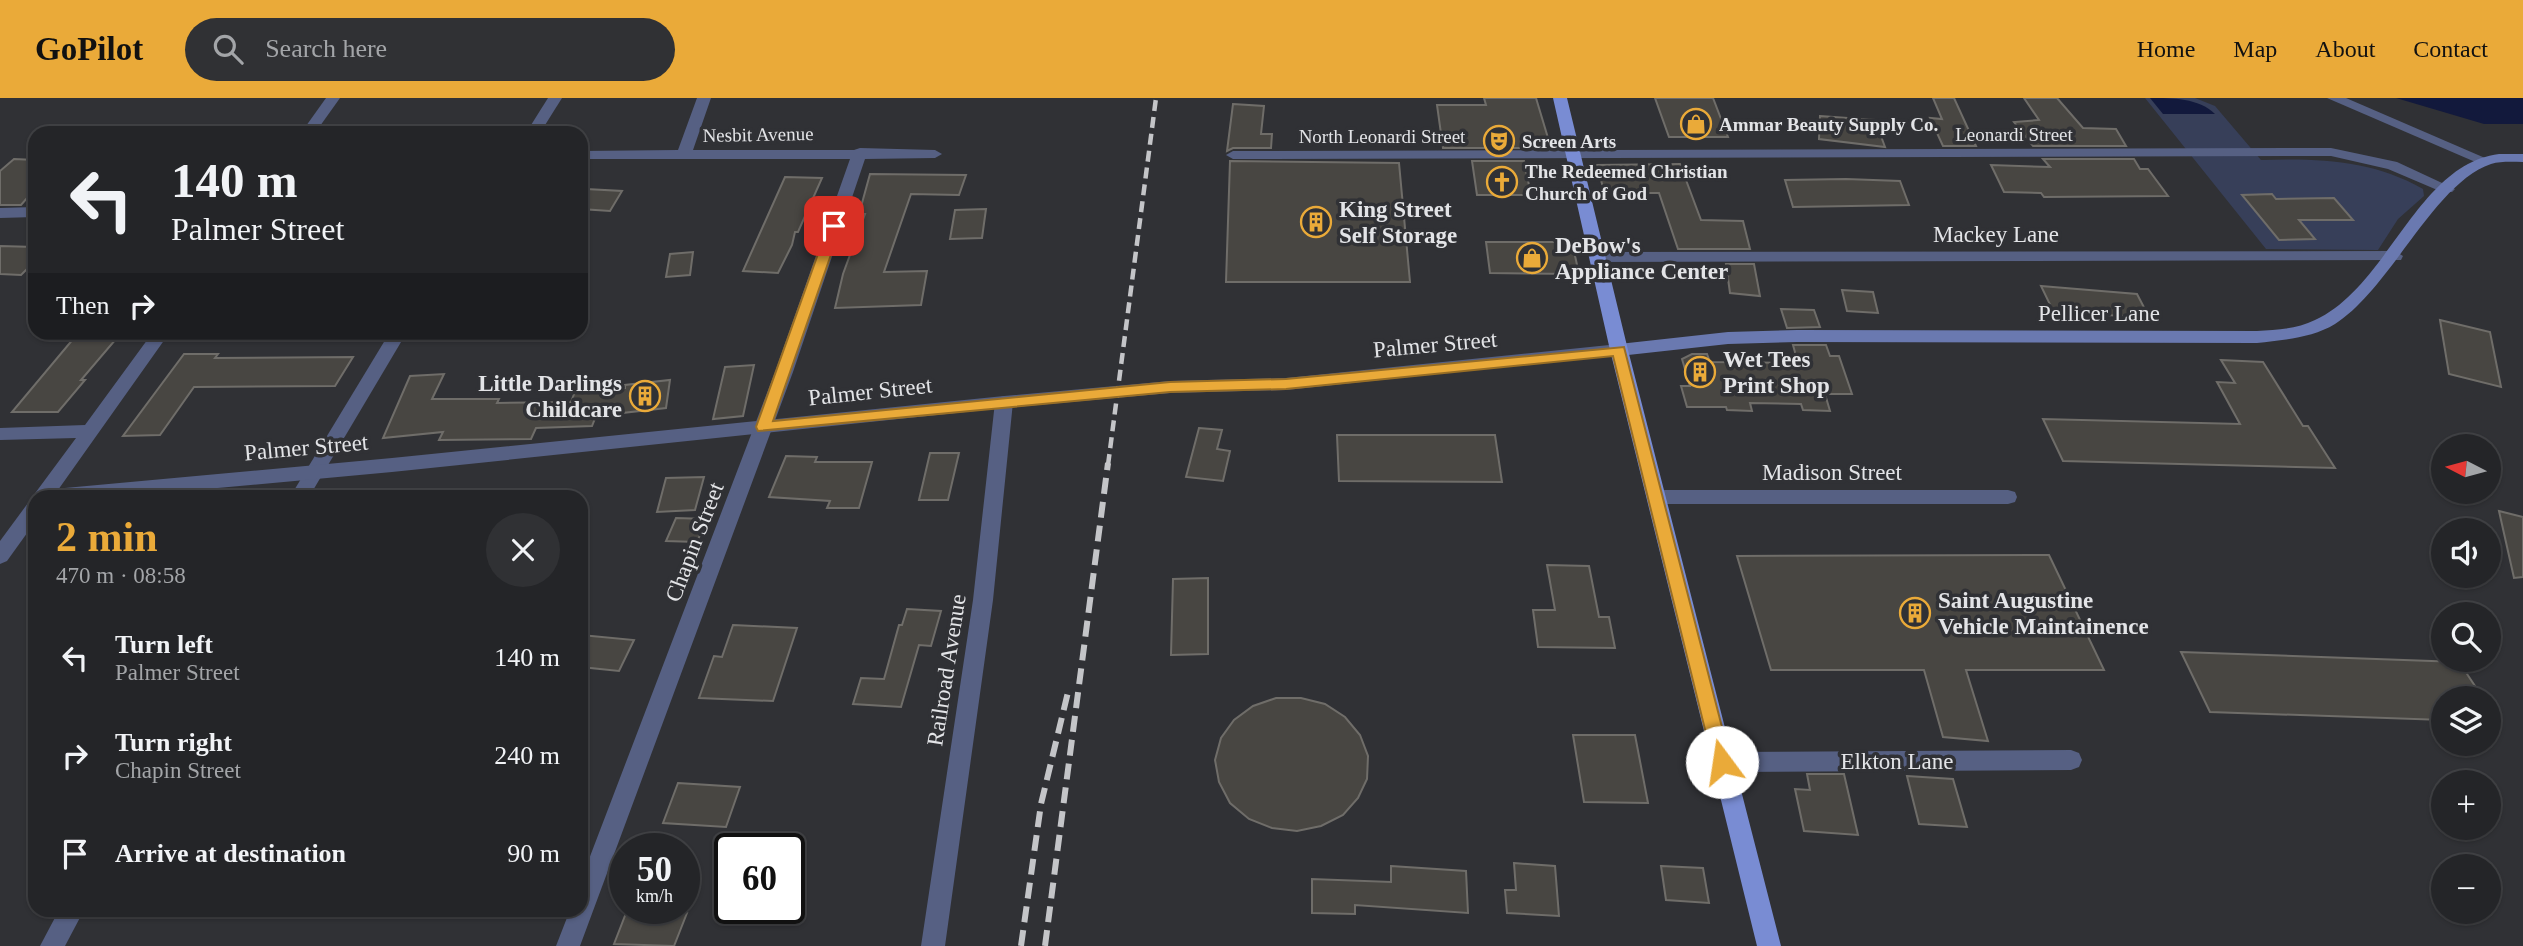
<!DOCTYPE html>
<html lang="en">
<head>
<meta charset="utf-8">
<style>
  body { margin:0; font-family:Georgia,serif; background:#303134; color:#f1f3f6; height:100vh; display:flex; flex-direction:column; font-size:26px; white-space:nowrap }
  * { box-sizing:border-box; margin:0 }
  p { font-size:23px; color:#a3a5a8 }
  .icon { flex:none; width:38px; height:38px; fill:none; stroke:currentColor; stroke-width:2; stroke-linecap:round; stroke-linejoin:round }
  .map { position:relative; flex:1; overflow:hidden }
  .panel { position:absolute; left:28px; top:392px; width:560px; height:427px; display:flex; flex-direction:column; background:#242528; border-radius:21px; box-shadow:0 2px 5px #0004,0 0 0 2px #414245 }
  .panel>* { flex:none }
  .hud { position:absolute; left:28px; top:28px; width:560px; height:214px; border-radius:21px; box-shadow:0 2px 5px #0004,0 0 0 2px #414245; background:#242528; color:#f1f3f6; overflow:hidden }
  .needle { width:46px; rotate:276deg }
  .fabs { position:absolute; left:2431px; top:336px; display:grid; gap:14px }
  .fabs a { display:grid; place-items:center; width:70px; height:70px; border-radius:50%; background:#242528; box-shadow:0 2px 5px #0004,0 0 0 2px #414245; font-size:35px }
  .speed { position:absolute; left:609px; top:735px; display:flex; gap:14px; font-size:35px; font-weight:700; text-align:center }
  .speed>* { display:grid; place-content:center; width:91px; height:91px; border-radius:50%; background:#242528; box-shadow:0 2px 5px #0004,0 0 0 2px #414245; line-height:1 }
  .speed small { font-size:18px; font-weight:400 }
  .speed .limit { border:4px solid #111; border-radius:10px; background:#fff; color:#111 }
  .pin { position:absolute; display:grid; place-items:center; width:60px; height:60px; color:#fff; margin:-30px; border-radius:14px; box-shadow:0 4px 10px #0006 }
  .me { position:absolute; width:77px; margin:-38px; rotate:346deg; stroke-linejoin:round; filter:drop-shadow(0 0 5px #0008) }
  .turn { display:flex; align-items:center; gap:24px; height:147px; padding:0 28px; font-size:32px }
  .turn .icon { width:91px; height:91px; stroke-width:2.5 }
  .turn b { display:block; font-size:49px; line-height:60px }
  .then { display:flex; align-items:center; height:66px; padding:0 28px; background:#0003; gap:14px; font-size:26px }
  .round { display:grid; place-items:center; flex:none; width:74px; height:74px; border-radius:37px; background:#303134 }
  .summary { display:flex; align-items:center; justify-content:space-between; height:119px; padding:0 28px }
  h1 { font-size:42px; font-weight:800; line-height:52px; color:#eaaa39 }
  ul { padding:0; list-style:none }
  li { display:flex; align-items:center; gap:21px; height:98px; padding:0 28px }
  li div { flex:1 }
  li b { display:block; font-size:26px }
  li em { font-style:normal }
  header { display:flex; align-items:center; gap:42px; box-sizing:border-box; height:98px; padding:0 35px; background:#eaaa39; color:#111 }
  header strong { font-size:33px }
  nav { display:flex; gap:38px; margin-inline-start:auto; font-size:24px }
  .search { width:490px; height:63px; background:#303134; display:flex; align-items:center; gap:18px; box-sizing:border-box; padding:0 24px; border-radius:38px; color:#a3a5a8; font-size:26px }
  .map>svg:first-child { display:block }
  .green { fill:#373f59 }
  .water { fill:#12193c }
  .building { fill:#484642; stroke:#6f6d69; stroke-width:2 }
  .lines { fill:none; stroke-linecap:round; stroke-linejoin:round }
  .minor { fill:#566083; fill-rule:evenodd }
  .tertiary { fill:#566083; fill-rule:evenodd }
  .secondary { fill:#6a79b0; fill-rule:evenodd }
  .primary { fill:#798cd3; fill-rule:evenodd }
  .rail-far1 { stroke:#c4c5c8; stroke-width:4.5; stroke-dasharray:11 6; stroke-linecap:butt }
  .rail { stroke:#c4c5c8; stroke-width:6; stroke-dasharray:16 8; stroke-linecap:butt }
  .route { fill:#eaaa39; stroke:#986e25; stroke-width:2 }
  .labels { text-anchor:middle; stroke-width:7; stroke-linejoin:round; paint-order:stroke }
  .far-poi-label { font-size:19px; font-weight:bold; fill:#e3e4e7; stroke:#303135; text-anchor:start }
  .far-street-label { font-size:19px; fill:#e3e4e7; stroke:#303135 }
  .poi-label { font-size:23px; font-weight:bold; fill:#e3e4e7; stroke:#303135; text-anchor:start }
  .street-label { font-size:23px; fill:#e3e4e7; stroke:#303135 }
</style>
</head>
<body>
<header>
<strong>GoPilot</strong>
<div class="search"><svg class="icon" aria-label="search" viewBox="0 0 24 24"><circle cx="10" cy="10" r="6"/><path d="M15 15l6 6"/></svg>Search here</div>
<nav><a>Home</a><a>Map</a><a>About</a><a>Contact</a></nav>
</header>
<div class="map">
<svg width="2523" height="848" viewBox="0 0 2523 848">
  <rect width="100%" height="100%" fill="#303135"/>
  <path class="green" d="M2145,0H2195L2215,8L2261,62C2318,60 2373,62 2423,91L2424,98L2398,121L2378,152L2266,151Z"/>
  <g class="water">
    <path d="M2150,0C2172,0 2199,0 2215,16H2163Z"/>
    <polygon points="2396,0 2523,0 2523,26 2484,26"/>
  </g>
  <g class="building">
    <polygon points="1484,0 1536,0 1551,50 1443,50 1437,7 1486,7"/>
    <polygon points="1655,0 1713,0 1728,39 1669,39"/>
    <polygon points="1933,0 1954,0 1976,48 1943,48 1930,20 1942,21"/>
    <polygon points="2024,0 2057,0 2083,30 2116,31 2126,48 2033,48 2014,24 2039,22"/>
    <polygon points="1233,6 1264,8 1261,36 1272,36 1271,50 1233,50 1227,53"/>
    <polygon points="1820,18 1875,22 1885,49 1819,41"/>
    <polygon points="14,61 35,62 35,91 21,107 0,107 0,73"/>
    <polygon points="2043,61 2134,61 2140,71 2148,71 2168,98 2044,99 2041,95 2004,94 1991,67 2050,69"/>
    <polygon points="1230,63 1399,65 1410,184 1226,184"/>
    <polygon points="1472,63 1524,63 1531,97 1477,97"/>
    <polygon points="1680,66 1701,122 1743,123 1750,151 1678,151 1659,95 1605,95 1596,67"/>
    <polygon points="870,76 966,77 959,97 911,96 884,174 927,173 921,207 835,210 843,176 865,116 859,116"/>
    <polygon points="785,79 822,80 798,134 795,134 792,147 778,175 743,173"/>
    <polygon points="1846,81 1900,83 1909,107 1793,109 1785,82"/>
    <polygon points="586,91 622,93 610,113 581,111 581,99"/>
    <polygon points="2272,96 2276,101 2334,100 2353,122 2299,122 2315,141 2279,142 2242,97"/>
    <polygon points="986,111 982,140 950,141 955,112"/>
    <polygon points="1486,144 1572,144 1579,176 1490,175"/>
    <polygon points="0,148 35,149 35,163 21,177 0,176"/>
    <polygon points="693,154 690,177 666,179 670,156"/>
    <polygon points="1726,166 1754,166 1760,198 1730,195"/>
    <polygon points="2041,188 2137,196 2149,219 2082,216 2086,225 2058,223"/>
    <polygon points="1842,192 1873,194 1878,215 1847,213"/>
    <polygon points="1781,211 1814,212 1820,229 1787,230"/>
    <polygon points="2440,222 2490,234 2501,289 2449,276"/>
    <polygon points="79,234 122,234 81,282 85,282 58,314 12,314"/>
    <polygon points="1793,247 1826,247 1830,258 1839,258 1852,296 1825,296 1830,313 1803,312 1801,306 1750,305 1752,313 1727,312 1726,309 1687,309 1681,288 1690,288 1682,261 1692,256 1707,256 1710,264 1798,265"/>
    <polygon points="184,256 218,256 215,260 353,259 335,288 194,289 160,337 123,338"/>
    <polygon points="2221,262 2263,264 2303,328 2308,328 2335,370 2063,363 2043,321 2240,326 2217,284 2235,285"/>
    <polygon points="754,267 743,318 713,321 725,269"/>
    <polygon points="444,276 432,301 499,301 497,305 571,304 576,291 625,290 625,287 670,282 666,310 596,318 592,328 536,330 531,341 439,342 443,334 383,340 410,278"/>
    <polygon points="1199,330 1222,332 1217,351 1230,353 1223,383 1186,379"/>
    <polygon points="1337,337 1495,337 1502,384 1339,383"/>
    <polygon points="930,355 959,355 948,402 919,402"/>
    <polygon points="786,358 817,359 815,364 872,364 859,410 827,410 830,403 769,399"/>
    <polygon points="704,379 695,412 657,414 666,380"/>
    <polygon points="2499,413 2523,419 2523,479 2514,480"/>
    <polygon points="676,420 707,421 697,444 666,443"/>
    <polygon points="2049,457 2104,572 1966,572 1988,643 1943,639 1924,572 1771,572 1737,458"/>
    <polygon points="1547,467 1589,468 1599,519 1609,519 1615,550 1538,549 1533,512 1555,512"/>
    <polygon points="1208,480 1208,556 1171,557 1173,481"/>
    <polygon points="907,511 941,513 931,548 919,547 901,609 853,606 861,580 884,581 899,527 902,527"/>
    <polygon points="733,527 797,530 773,603 699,600 714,558 722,559"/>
    <polygon points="581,537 634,542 619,573 581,569"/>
    <polygon points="2181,554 2459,564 2483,600 2443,600 2443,622 2210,614"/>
    <polygon points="1276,600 1301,600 1325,606 1345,619 1360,637 1368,658 1367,681 1358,700 1343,717 1321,728 1297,733 1272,730 1249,721 1230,705 1219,684 1215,662 1221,640 1234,622 1253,608"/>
    <polygon points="1573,637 1635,637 1648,705 1584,704"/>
    <polygon points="1807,676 1844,676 1858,737 1804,733 1795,691 1810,692"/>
    <polygon points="1907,678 1953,681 1967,729 1919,726"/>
    <polygon points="678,685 740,689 726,729 663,725"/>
    <polygon points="1514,765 1555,768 1559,818 1507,815 1505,792 1516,792"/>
    <polygon points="1391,768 1466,773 1468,815 1355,807 1355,816 1312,815 1312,781 1391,784"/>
    <polygon points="1661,768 1703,770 1709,805 1666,802"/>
    <polygon points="628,810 687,815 674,848 614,846"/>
  </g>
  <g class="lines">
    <g class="minor">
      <polygon points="326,0 340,0 315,35 301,35"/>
      <polygon points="548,0 562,0 540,35 526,35"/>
      <polygon points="697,0 711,0 693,52 854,52 860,50 935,52 942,56 935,60 865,61 793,274 580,848 556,848 570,812 581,812 581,782 775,274 850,61 581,61 581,53 678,52"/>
      <polygon points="2327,0 2346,0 2492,63 2490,66 2480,66"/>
      <polygon points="2331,50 2397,64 2455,91 2452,94 2442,94 2388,71 2331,58 1233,61 1226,57 1233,53"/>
      <polygon points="35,109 35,119 0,120 0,110"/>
      <polygon points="2395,153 2403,158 2401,162 1598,164 1590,159 1598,154"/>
      <polygon points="153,234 170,234 53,399 35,399 35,402 34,399 36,394 76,340 0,342 0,330 85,327"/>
      <polygon points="390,234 407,234 309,399 290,399"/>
      <polygon points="1004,298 1010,300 1013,304 993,502 945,848 921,848 973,502 995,304 998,300"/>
      <polygon points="1656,392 2008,392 2015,394 2017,399 2015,404 2008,406 1656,406 1649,404 1647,399 1649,394"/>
      <polygon points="2071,652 2079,655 2082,662 2079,669 2071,672 1722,674 1714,671 1711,664 1714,657 1722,654"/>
      <polygon points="59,812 84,812 65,848 40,848"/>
    </g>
    <g class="tertiary">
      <polygon points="1619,246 1625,248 1628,252 1625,256 1286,292 1170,295 1004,310 392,374 119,399 35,399 35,402 34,399 36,394 43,392 392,360 1004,298 1170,283 1286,280"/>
      <polygon points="35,403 35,424 7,463 0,466 0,443 28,405"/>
    </g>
    <path class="secondary" d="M2499,56H2523V64C2513,64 2501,63 2491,66C2434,85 2391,190 2335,226C2312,240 2283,242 2257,245L1797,244L1728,246L1619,258L1610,252L1619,246L1728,234L1797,232L2257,233C2277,232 2297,231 2315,222C2388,189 2417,66 2499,56Z"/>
    <polygon class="primary" points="1553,0 1567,0 1628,252 1781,848 1757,848 1610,252"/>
    <polyline class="rail-far1" points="1108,367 1156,0"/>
    <g class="rail">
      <polyline points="1021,848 1041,706 1069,590"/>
      <polyline points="1045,848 1108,365"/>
    </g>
  </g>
  <polygon class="route" points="834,124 841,128 773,323 1170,284 1286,281 1624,249 1731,664 1729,670 1722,672 1716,670 1713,664 1613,258 1286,291 1170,294 758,333 756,329 828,128"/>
  <defs>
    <g id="shop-ring" transform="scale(1.575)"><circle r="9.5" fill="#303135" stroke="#eaaa39" stroke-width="1.5"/><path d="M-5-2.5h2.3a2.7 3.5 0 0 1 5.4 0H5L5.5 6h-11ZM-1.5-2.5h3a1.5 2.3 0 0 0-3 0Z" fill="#eaaa39"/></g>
    <g id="theatre-ring" transform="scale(1.575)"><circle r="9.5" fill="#303135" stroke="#eaaa39" stroke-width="1.5"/><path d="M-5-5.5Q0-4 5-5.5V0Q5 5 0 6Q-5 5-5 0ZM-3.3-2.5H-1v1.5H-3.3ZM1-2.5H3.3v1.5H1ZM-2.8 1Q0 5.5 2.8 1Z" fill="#eaaa39"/></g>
    <g id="church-ring" transform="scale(1.575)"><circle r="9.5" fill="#303135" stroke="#eaaa39" stroke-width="1.5"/><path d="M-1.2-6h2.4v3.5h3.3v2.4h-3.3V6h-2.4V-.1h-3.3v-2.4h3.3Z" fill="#eaaa39"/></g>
    <g id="building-ring" transform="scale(1.575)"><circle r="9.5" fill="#303135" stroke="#eaaa39" stroke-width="1.5"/><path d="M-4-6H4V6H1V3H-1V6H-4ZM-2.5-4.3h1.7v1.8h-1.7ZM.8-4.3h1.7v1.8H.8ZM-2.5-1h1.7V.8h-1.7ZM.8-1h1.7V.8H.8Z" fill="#eaaa39"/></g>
  </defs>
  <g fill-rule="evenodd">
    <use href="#shop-ring" x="1696" y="26"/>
    <use href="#theatre-ring" x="1499" y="43"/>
    <use href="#church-ring" x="1502" y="84"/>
    <use href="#building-ring" x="1316" y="124"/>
    <use href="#shop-ring" x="1532" y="160"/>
    <use href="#building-ring" x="1700" y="274"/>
    <use href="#building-ring" x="645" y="298"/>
    <use href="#building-ring" x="1915" y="515"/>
  </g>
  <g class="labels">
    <g class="far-poi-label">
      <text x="1719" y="33">Ammar Beauty Supply Co.</text>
      <text x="1522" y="50">Screen Arts</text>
      <text x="1525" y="80">The Redeemed Christian<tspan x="1525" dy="22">Church of God</tspan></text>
    </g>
    <g class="far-street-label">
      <text transform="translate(758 36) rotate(-1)" y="7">Nesbit Avenue</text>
      <text x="2014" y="43">Leonardi Street</text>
      <text x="1382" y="45">North Leonardi Street</text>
    </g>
    <g class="poi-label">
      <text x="1339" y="119">King Street<tspan x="1339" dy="26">Self Storage</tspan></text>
      <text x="1555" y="155">DeBow's<tspan x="1555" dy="26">Appliance Center</tspan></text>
      <text x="1723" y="269">Wet Tees<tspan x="1723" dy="26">Print Shop</tspan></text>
      <text x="622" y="293" text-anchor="end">Little Darlings<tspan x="622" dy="26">Childcare</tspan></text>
      <text x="1938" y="510">Saint Augustine<tspan x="1938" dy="26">Vehicle Maintainence</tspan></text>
    </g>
    <g class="street-label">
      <text x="1996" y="144">Mackey Lane</text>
      <text x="2099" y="223">Pellicer Lane</text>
      <text transform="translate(1435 246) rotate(-5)" y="8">Palmer Street</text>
      <text transform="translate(870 293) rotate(-6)" y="8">Palmer Street</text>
      <text transform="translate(306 349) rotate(-5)" y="8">Palmer Street</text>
      <text x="1832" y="382">Madison Street</text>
      <text transform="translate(694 444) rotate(-69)" y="8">Chapin Street</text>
      <text transform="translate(946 572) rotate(-81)" y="8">Railroad Avenue</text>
      <text x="1897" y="671">Elkton Lane</text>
    </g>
  </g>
</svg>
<div class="fabs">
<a><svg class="needle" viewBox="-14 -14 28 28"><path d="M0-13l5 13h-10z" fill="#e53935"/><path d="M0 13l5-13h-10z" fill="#a3a5a8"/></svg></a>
<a><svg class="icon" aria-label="sound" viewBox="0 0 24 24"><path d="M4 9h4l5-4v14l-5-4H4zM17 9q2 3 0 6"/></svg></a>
<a><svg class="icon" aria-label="search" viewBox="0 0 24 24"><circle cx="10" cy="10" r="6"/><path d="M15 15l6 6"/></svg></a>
<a><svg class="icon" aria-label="layers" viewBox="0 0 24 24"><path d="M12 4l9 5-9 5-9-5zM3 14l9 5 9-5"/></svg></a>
<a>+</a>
<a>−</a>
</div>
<div class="speed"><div>50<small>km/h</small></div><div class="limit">60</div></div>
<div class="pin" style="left:834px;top:128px;background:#d93025"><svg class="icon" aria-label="arrive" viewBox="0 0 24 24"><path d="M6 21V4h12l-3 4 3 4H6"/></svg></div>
<svg class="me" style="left:1722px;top:664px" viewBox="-20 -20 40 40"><circle r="19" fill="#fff"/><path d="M0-13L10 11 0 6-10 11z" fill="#eaaa39"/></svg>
<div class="hud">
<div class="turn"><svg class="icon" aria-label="left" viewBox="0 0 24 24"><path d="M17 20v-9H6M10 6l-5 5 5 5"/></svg><div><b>140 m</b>Palmer Street</div></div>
<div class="then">Then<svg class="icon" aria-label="right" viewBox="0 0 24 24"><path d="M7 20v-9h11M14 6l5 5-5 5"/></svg></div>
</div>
<section class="panel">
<div class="summary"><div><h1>2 min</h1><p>470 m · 08:58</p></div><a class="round"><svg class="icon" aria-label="close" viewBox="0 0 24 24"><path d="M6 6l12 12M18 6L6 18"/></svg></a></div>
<ul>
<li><svg class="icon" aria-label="left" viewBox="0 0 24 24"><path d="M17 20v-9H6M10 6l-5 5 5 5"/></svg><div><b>Turn left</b><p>Palmer Street</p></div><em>140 m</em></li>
<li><svg class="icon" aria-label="right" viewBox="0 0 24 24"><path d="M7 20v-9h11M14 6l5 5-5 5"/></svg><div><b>Turn right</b><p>Chapin Street</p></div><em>240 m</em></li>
<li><svg class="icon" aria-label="arrive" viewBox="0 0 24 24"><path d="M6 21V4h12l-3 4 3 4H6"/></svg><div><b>Arrive at destination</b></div><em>90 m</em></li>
</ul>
</section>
</div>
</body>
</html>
